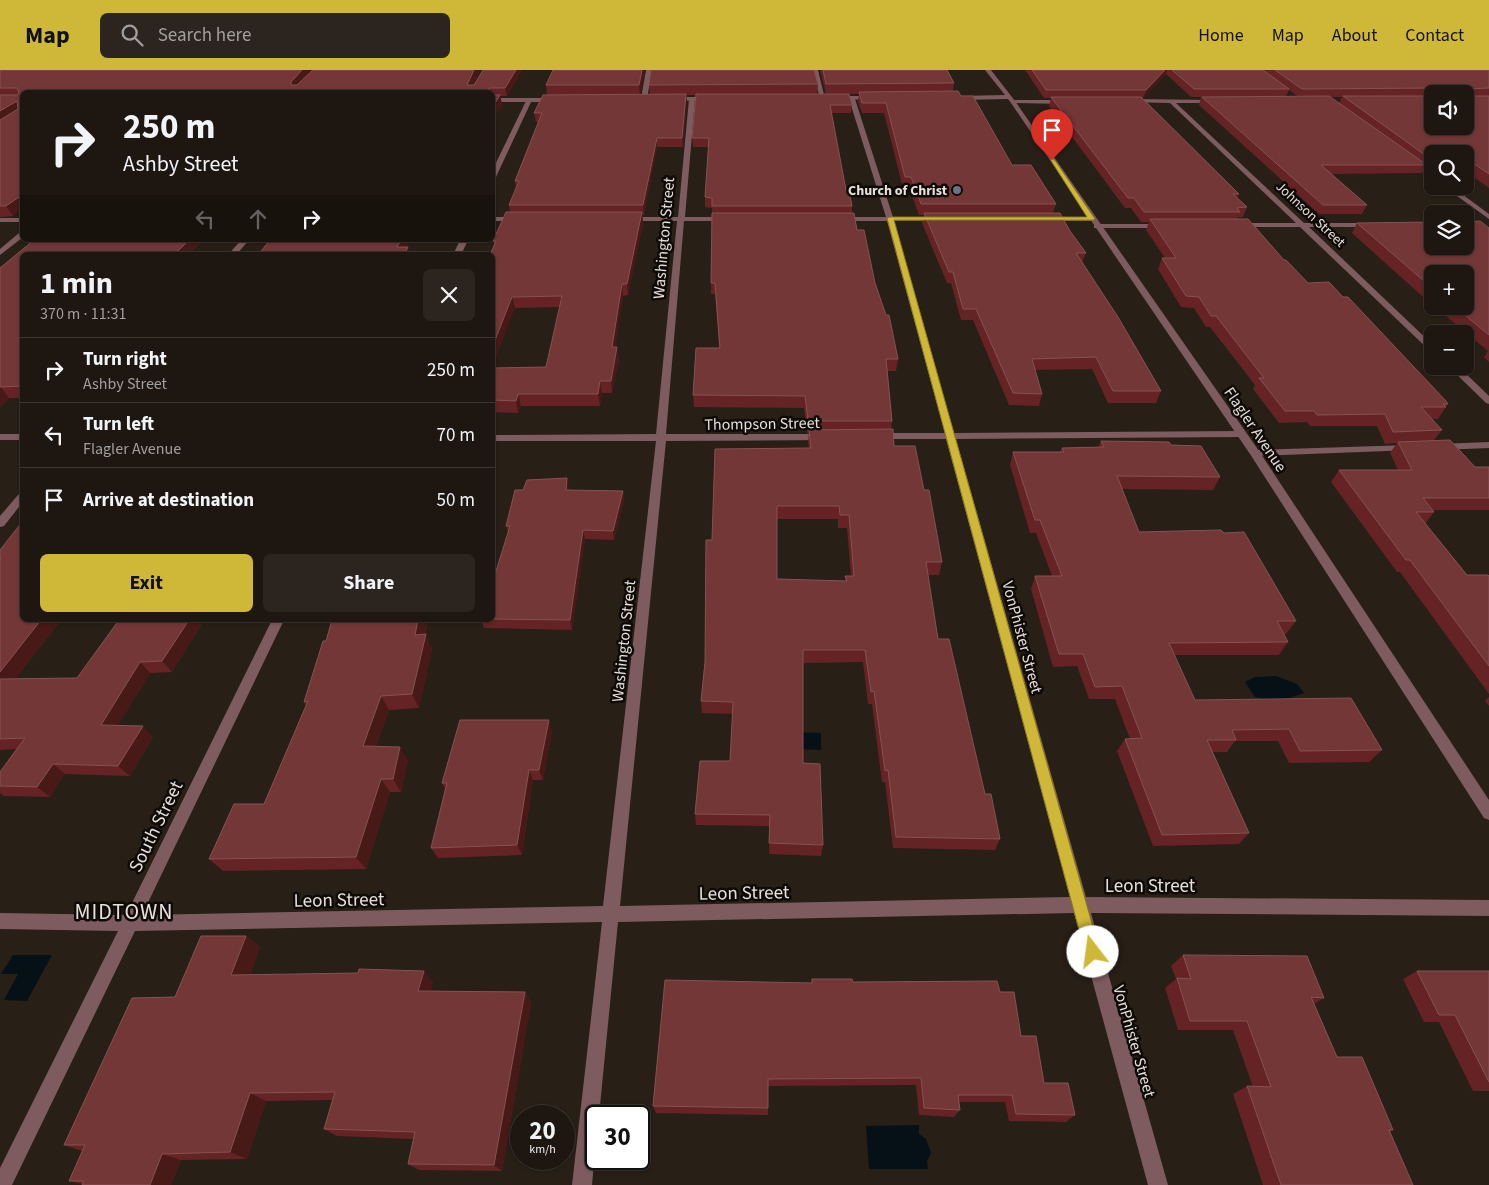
<!DOCTYPE html>
<html lang="en">
<head>
<meta charset="utf-8">
<style>
  body { margin:0; font-family:"Source Sans 3",sans-serif; background:#2b241f; color:#f1f3f6; height:100vh; display:flex; flex-direction:column; font-size:19px; white-space:nowrap }
  * { box-sizing:border-box; margin:0 }
  p { font-size:16px; color:#a19f9f }
  .icon { flex:none; width:28px; height:28px; fill:none; stroke:currentColor; stroke-width:2; stroke-linecap:round; stroke-linejoin:round }
  .map { position:relative; flex:1; overflow:hidden }
  .sheet { position:absolute; left:20px; top:182px; width:475px; height:370px; display:flex; flex-direction:column; background:#1e1711; border-radius:8px; box-shadow:0 1px 4px #0004,0 0 0 1px #3c3631 }
  .sheet>* { flex:none }
  .top-card { position:absolute; left:20px; top:20px; width:475px; height:152px; border-radius:8px; box-shadow:0 1px 4px #0004,0 0 0 1px #3c3631; background:#1e1711; color:#f1f3f6; overflow:hidden }
  .buttons { position:absolute; left:1424px; top:15px; display:grid; gap:10px }
  .buttons a { display:grid; place-items:center; width:50px; height:50px; border-radius:8px; background:#1e1711; box-shadow:0 1px 4px #0004,0 0 0 1px #3c3631; font-size:25px }
  .speed { position:absolute; left:510px; top:1035px; display:flex; gap:10px; font-size:25px; font-weight:700; text-align:center }
  .speed>* { display:grid; place-content:center; width:65px; height:65px; border-radius:50%; background:#1e1711; box-shadow:0 1px 4px #0004,0 0 0 1px #3c3631; line-height:1 }
  .speed small { font-size:12px; font-weight:400 }
  .speed .limit { border:2px solid #111; border-radius:8px; background:#fff; color:#111 }
  .pin { position:absolute; display:grid; place-items:center; width:42px; height:42px; color:#fff; margin:-51px -21px; border-radius:50% 50% 50% 0; rotate:-45deg; box-shadow:0 0 5px #0007 }
  .pin .icon { rotate:45deg }
  .me { position:absolute; width:55px; margin:-28px; rotate:345deg; stroke-linejoin:round; filter:drop-shadow(0 0 4px #0008) }
  .turn { display:flex; align-items:center; gap:18px; height:105px; padding:0 20px; font-size:22px }
  .turn .icon { width:65px; height:65px; stroke-width:2.5 }
  .turn b { display:block; font-size:35px; line-height:42px }
  .lanes { display:flex; align-items:center; height:48px; padding:0 20px; background:#0003; justify-content:center; gap:25px; direction:ltr }
  .lanes .off { opacity:.35 }
  .round { display:grid; place-items:center; flex:none; width:52px; height:52px; border-radius:8px; background:#2b241f }
  .overview { display:flex; align-items:center; justify-content:space-between; height:85px; padding:0 20px }
  h1 { font-size:30px; font-weight:700; line-height:38px }
  .primary-button { display:flex; gap:10px; margin-top:auto; padding:10px 20px }
  .primary-button a { flex:1; height:58px; border-radius:8px; background:#cfb837; color:#111; font-size:20px; font-weight:700; line-height:58px; text-align:center }
  .primary-button a+a { background:#2b241f; color:#f1f3f6 }
  ul { padding:0; list-style:none }
  li { display:flex; align-items:center; gap:15px; height:65px; padding:0 20px; border-top:1px solid #3c3631 }
  li div { flex:1 }
  li b { display:block; font-size:19px }
  li em { font-style:normal }
  header { display:flex; align-items:center; gap:30px; box-sizing:border-box; height:70px; padding:0 25px; background:#cfb837; color:#111 }
  header strong { font-size:24px }
  nav { display:flex; gap:28px; margin-inline-start:auto; font-size:18px }
  .search { width:350px; height:45px; background:#2b241f; display:flex; align-items:center; gap:12px; box-sizing:border-box; padding:0 18px; border-radius:8px; color:#a19f9f; font-size:19px }
  .map>svg:first-child { display:block }
  .water { fill:#051116 }
  .lines { fill:none; stroke-linecap:round; stroke-linejoin:round }
  .minor { fill:#7e5b5f; fill-rule:evenodd }
  .tertiary { fill:#7e5b5f; fill-rule:evenodd }
  .wall { fill:#652325; fill-rule:evenodd }
  .shaded-wall { fill:#471917 }
  .building { fill:#733738; stroke:#855252; fill-rule:evenodd }
  .route { fill:#cfb837; stroke:#877824 }
  .worship-dot { fill:#6b7280; stroke:#0e0a07; stroke-width:2 }
  .labels { text-anchor:middle; stroke-width:5; stroke-linejoin:round; paint-order:stroke }
  .far-poi-label { font-size:14px; font-weight:bold; fill:#e6dfda; stroke:#0e0a07; text-anchor:end }
  .far-street-label { font-size:14px; fill:#e6dfda; stroke:#0e0a07 }
  .street-label { font-size:16px; fill:#e6dfda; stroke:#0e0a07 }
  .near-street-label { font-size:19px; fill:#e6dfda; stroke:#0e0a07 }
  .near-quarter-label { font-size:22px; letter-spacing:1px; fill:#e6dfda; stroke:#0e0a07 }
</style>
</head>
<body>
<header>
<strong>Map</strong>
<div class="search"><svg class="icon" aria-label="search" viewBox="0 0 24 24"><circle cx="10" cy="10" r="6"/><path d="M15 15l6 6"/></svg>Search here</div>
<nav><a>Home</a><a>Map</a><a>About</a><a>Contact</a></nav>
</header>
<div class="map">
<svg width="1489" height="1115" viewBox="0 0 1489 1115">
  <rect width="100%" height="100%" fill="#281f17"/>
  <g class="water">
    <polygon points="1276,606 1297,614 1304,623 1277,632 1255,627 1245,612 1255,607"/>
    <polygon points="765,661 821,663 821,680 765,678"/>
    <polygon points="13,885 52,885 27,931 4,930 18,904 1,904"/>
    <polygon points="919,1055 919,1064 926,1069 931,1083 927,1091 928,1099 869,1099 866,1056"/>
  </g>
  <g class="lines">
    <g class="minor">
      <polygon points="646,0 652,0 647,29 644,31 641,29"/>
      <polygon points="812,0 818,0 825,29 820,28"/>
      <polygon points="692,27 695,29 685,147 727,147 731,149 727,151 684,151 666,364 824,364 829,367 824,370 666,371 620,836 1070,827 946,369 877,369 872,366 877,363 945,363 887,151 839,151 835,149 839,147 886,147 849,29 852,27 855,29 893,147 939,147 943,149 939,151 894,151 954,363 1242,361 1247,364 1242,367 956,369 1086,827 1489,830 1489,846 1091,843 1168,1115 1148,1115 1074,843 618,852 599,1046 596,1046 596,1071 592,1115 572,1115 602,852 135,861 12,1115 0,1115 0,1098 118,861 0,859 0,843 126,845 272,550 284,550 142,845 603,836 656,371 492,371 492,365 656,364 677,151 627,151 623,149 627,147 678,147 689,29"/>
      <polygon points="527,29 532,30 495,109 492,111 492,101"/>
      <polygon points="1128,29 1217,30 1215,33 1176,33 1304,153 1376,153 1376,157 1309,157 1432,274 1432,281 1429,280 1300,157 1235,157 1235,153 1296,153 1170,33 1126,32"/>
      <polygon points="1013,30 1065,30 1068,32 1065,34 1011,33"/>
      <polygon points="1408,89 1412,89 1432,103 1432,108 1408,91"/>
      <polygon points="1443,116 1451,116 1489,144 1489,149"/>
      <polygon points="492,147 519,147 523,149 519,151 492,151"/>
      <polygon points="1044,147 1092,147 1096,149 1092,151 1044,151"/>
      <rect x="0" y="148" width="22" height="4"/>
      <polygon points="1094,154 1163,154 1167,156 1163,158 1094,158"/>
      <polygon points="241,170 249,170 236,185 228,185"/>
      <polygon points="460,170 468,170 461,185 453,185"/>
      <polygon points="1448,296 1458,296 1489,326 1489,334 1486,333"/>
      <rect x="0" y="364" width="22" height="6"/>
      <polygon points="1489,372 1489,378 1439,380 1434,377 1439,374"/>
      <polygon points="1409,375 1414,378 1413,380 1255,386 1250,383 1255,380"/>
      <polygon points="22,423 22,433 4,456 0,457 0,446 18,425"/>
    </g>
    <g class="tertiary">
      <polygon points="985,0 991,0 1015,31 1259,381 1489,730 1489,750 1484,748 1250,384 1011,33 1008,29 957,30 954,28 957,26 1005,25"/>
      <polygon points="875,26 877,29 835,30 832,28 835,26"/>
      <polygon points="712,27 714,30 670,31 667,29 670,27"/>
      <polygon points="492,28 557,28 560,30 557,32 492,32"/>
      <polygon points="19,163 22,163 22,168 0,185 0,179"/>
    </g>
  </g>
  <g class="wall">
    <polygon points="0,0 480,0 473,15 522,0 507,26 500,26 502,34 492,50 492,22 22,22 13,146 0,147"/>
    <path d="M646,0L640,25H650L649,15L818,14L817,24H826L820,0H947L954,13L953,21L961,26L1012,95L1056,134L1053,143L1070,161L1086,183L1082,193L1161,321L1156,333H1108L1092,299L1035,300L1042,324L1039,336L1009,335L973,250H961L951,213H947L922,153L924,145H919L909,118H903L884,43H862L858,32L859,24H849L852,35L851,43H831L846,120L852,136V143L875,213L898,289L896,301H887L892,351L891,359L894,376L924,420L942,492L939,505H928L938,569L985,724L1000,769L995,780L893,778L885,712H882L872,634H868L863,592L803,593V693L823,775L821,786L769,784L770,756L696,755L695,744L730,691L733,644L702,643L701,631L705,592L712,470L809,378L808,373L809,363H807L804,338L694,337L693,325L719,278L715,224H711L712,138L705,137V127L709,77H693L692,68L696,25H686L687,33L683,77H657L644,145H642L643,153L628,225L623,226L615,277L619,289L612,323H602L600,336H521L518,343L494,342L492,335V298L546,297L560,237L515,238L493,171L510,142L509,135L516,118L515,111L539,52H536L534,43L547,25L546,15ZM777,449H838V458H847L851,506H845V511L777,509Z"/>
    <path d="M1025,0H1489V118L1467,102H1465V84H1432V102L1426,97L1422,103L1331,104L1367,135L1362,144H1319L1199,35L1201,27H1191L1166,4L1143,28H1142L1239,124L1237,128L1247,137L1243,147H1238L1237,149L1284,190L1308,213L1448,334L1438,349H1431L1442,360L1434,370L1475,397H1489V440H1433L1434,442L1425,454L1467,505L1489,506V624L1400,502H1397L1331,412L1339,400H1398L1390,383L1397,373L1385,374L1377,356H1310L1307,352L1279,353L1253,319L1255,315L1210,257H1206L1194,238L1181,237L1158,199L1162,188H1165L1146,160L1149,152H1141L1131,138H1125L1049,36L1051,28H1044ZM1289,20L1297,26H1286ZM1432,24H1465L1432,56ZM1330,27H1342L1339,33Z"/>
    <polygon points="1357,153 1489,158 1489,292 1484,287 1488,281 1434,236 1465,236 1432,204 1432,235 1352,163"/>
    <polygon points="34,170 200,170 201,172 189,185 22,185 22,328 9,328 0,337 0,198"/>
    <polygon points="1101,371 1171,375 1220,407 1213,420 1122,419 1139,462 1296,551 1286,564 1284,564 1288,572 1279,585 1174,585 1195,630 1382,680 1369,692 1289,693 1278,671 1235,671 1227,682 1212,682 1249,763 1239,774 1153,776 1117,681 1125,669 1130,669 1115,629 1089,629 1077,596 1053,597 1031,519 1035,506 1052,506 1036,463 1030,463 1010,395 1013,382 1060,382 1062,378 1098,377"/>
    <polygon points="569,418 569,420 623,421 624,430 614,470 585,469 572,560 484,558 481,550 492,550 492,514 508,462 506,456 523,420"/>
    <polygon points="0,480 61,550 15,609 77,608 204,550 172,602 150,603 118,655 153,667 130,706 65,704 50,727 4,726 0,723 0,702 16,679 0,680"/>
    <polygon points="332,550 428,550 425,565 432,579 419,638 389,640 376,676 408,690 401,722 390,722 366,799 223,801 209,789 264,734 306,636 304,632 326,571"/>
    <polygon points="1489,627 1489,636 1485,631"/>
    <polygon points="552,661 543,710 533,710 522,785 438,788 431,778 445,719 442,713"/>
    <polygon points="246,866 260,877 250,905 433,912 430,921 525,922 531,933 502,1101 419,1100 408,1094 414,1069 337,1066 324,1059 332,1030 266,1031 247,1089 181,1090 171,1115 82,1115 82,1114 69,1111 82,1081 64,1075 175,927"/>
    <polygon points="1183,885 1324,928 1314,934 1337,987 1393,1060 1390,1061 1413,1115 1263,1115 1233,1024 1247,1016 1253,1017 1233,960 1178,960 1165,918 1176,909 1171,896"/>
    <polygon points="1417,901 1489,901 1489,1021 1473,1021 1439,952 1424,952 1403,909"/>
    <polygon points="812,909 1000,922 1044,1013 1075,1045 1066,1052 1009,1051 1005,1032 959,1032 960,1040 954,1047 919,1045 916,1015 768,1016 768,1045 656,1043 653,1036 811,913"/>
  </g>
  <g class="shaded-wall">
    <polygon points="302,0 312,0 294,21 291,15 291,12"/>
    <polygon points="474,0 480,0 469,22 467,15"/>
    <polygon points="516,0 522,0 507,26 505,18"/>
    <polygon points="642,0 646,0 640,25 639,15"/>
    <polygon points="1165,0 1167,0 1166,4 1143,28 1146,20"/>
    <polygon points="686,24 687,33 683,77 682,68"/>
    <polygon points="500,25 502,34 492,50 492,38"/>
    <polygon points="17,31 22,40 0,53 0,41"/>
    <polygon points="657,68 657,77 644,145 643,135"/>
    <polygon points="22,125 22,139 13,146 6,136"/>
    <polygon points="642,142 643,153 628,225 627,214"/>
    <polygon points="189,170 200,170 201,172 189,185 174,185"/>
    <polygon points="401,170 410,170 402,185 397,177"/>
    <polygon points="408,177 411,185 404,185"/>
    <polygon points="622,214 623,226 614,289 612,277"/>
    <polygon points="512,227 515,238 492,298 492,278"/>
    <polygon points="617,277 619,289 612,323 611,311"/>
    <polygon points="600,311 602,323 600,336 598,324"/>
    <polygon points="0,316 9,328 0,337"/>
    <polygon points="518,324 521,336 518,343 516,331"/>
    <polygon points="567,408 569,418 568,429 566,420"/>
    <polygon points="623,421 624,430 614,470 613,461"/>
    <polygon points="583,460 585,469 572,560 570,550"/>
    <polygon points="41,550 61,550 7,620 0,614 0,602"/>
    <polygon points="189,550 204,550 172,602 162,591"/>
    <polygon points="418,550 428,550 421,579 415,565"/>
    <polygon points="426,564 432,579 419,638 412,624"/>
    <polygon points="140,592 150,603 112,666 101,655"/>
    <polygon points="381,626 389,640 372,690 363,676"/>
    <polygon points="549,650 552,661 543,710 539,700"/>
    <polygon points="143,656 153,667 130,706 118,696"/>
    <polygon points="400,677 408,690 401,722 393,709"/>
    <polygon points="53,694 65,704 50,727 37,717"/>
    <polygon points="529,700 533,710 522,785 517,775"/>
    <polygon points="381,709 390,722 366,799 356,787"/>
    <polygon points="246,866 260,877 246,916 231,905"/>
    <polygon points="424,901 433,912 428,932 418,921"/>
    <polygon points="525,922 531,933 502,1101 494,1095"/>
    <polygon points="250,1023 266,1031 247,1089 230,1082"/>
    <polygon points="162,1084 181,1090 171,1115 150,1115"/>
  </g>
  <g class="building">
    <polygon points="0,0 302,0 291,12 291,15 297,15 313,0 474,0 467,15 474,15 483,0 516,0 505,18 489,18 489,22 22,22 22,125 6,136 0,136 0,50 18,39 17,31 0,41 0,25 17,25 19,23 17,18 0,18"/>
    <polygon points="553,0 642,0 639,15 546,15"/>
    <polygon points="651,0 814,0 818,14 649,15"/>
    <polygon points="823,0 947,0 954,13 826,14"/>
    <polygon points="1032,0 1165,0 1146,20 1046,20"/>
    <polygon points="1172,0 1263,0 1289,19 1194,19"/>
    <polygon points="1275,0 1489,0 1489,18 1468,19 1468,24 1470,26 1489,26 1489,104 1473,93 1465,93 1465,84 1432,84 1432,90 1343,26 1432,26 1432,56 1465,56 1465,24 1437,24 1438,20 1436,18 1302,19"/>
    <polygon points="958,21 961,26 973,26 1012,95 1031,95 1056,134 921,134 911,107 905,107 886,33 862,33 859,22"/>
    <polygon points="686,24 682,68 657,68 643,135 509,135 519,111 515,111 542,43 534,43 543,25"/>
    <polygon points="696,24 849,24 852,35 830,35 846,120 849,120 852,136 712,136 712,128 705,127 709,68 692,68"/>
    <polygon points="492,25 500,25 492,38"/>
    <polygon points="1329,26 1427,95 1321,95 1367,135 1323,135 1202,27"/>
    <polygon points="1051,27 1141,27 1239,124 1233,124 1247,137 1237,138 1240,142 1144,142 1134,128 1128,128"/>
    <polygon points="506,142 642,142 627,214 622,214 612,277 617,277 611,311 600,311 598,324 518,324 516,331 492,330 492,298 546,297 562,226 512,227 492,278 492,185 490,185 496,171 493,171"/>
    <polygon points="712,143 854,143 857,160 864,160 875,213 886,245 889,245 898,289 886,289 892,351 808,351 805,326 693,325 696,278 720,278 715,213 711,213"/>
    <polygon points="924,143 1060,143 1070,161 1086,183 1076,183 1118,247 1161,321 1113,321 1096,287 1032,289 1042,324 1013,323 976,239 963,239 953,202 949,202"/>
    <polygon points="1150,149 1248,149 1284,190 1286,190 1308,213 1329,212 1343,227 1348,227 1446,331 1448,334 1443,334 1446,337 1421,337 1442,360 1393,362 1385,344 1317,345 1314,341 1285,341 1259,308 1264,308 1216,246 1211,246 1199,227 1186,226 1162,188 1176,188"/>
    <polygon points="1480,151 1489,158 1489,265 1454,236 1465,236 1465,204 1432,204 1432,218 1357,153 1432,152 1432,176 1465,176 1465,152"/>
    <polygon points="34,170 189,170 174,185 22,185 22,316 0,317 0,198"/>
    <polygon points="270,170 401,170 397,177 408,177 404,185 258,185"/>
    <path d="M893,359L894,376H915L924,420H929L942,492H926L938,569H949L985,724H991L1000,769L896,767L888,700L885,701L874,621L871,622L865,580H803V693L820,694L823,775L769,773L770,745L695,744L700,691H730L733,632L701,631L705,592L706,470H712L715,379L811,378L809,360ZM777,436H839L840,445H849L854,506H845L847,511L777,509Z"/>
    <polygon points="1450,370 1475,397 1489,397 1489,428 1423,428 1434,442 1416,442 1467,505 1488,505 1489,506 1489,596 1410,490 1406,490 1339,400 1412,400 1398,372"/>
    <polygon points="1101,371 1169,372 1171,375 1201,376 1220,407 1117,406 1139,462 1221,460 1224,463 1244,462 1296,551 1277,551 1288,572 1169,573 1195,630 1351,628 1382,680 1300,681 1289,659 1232,660 1236,670 1207,670 1249,763 1162,765 1125,669 1142,668 1122,616 1095,617 1083,584 1059,584 1035,506 1062,506 1040,450 1035,450 1013,382 1064,382 1062,378 1104,377"/>
    <polygon points="567,408 566,420 623,421 613,461 583,460 570,550 492,549 492,514 510,456 506,456 515,420 523,420 527,410"/>
    <polygon points="22,452 22,550 41,550 0,602 0,489 1,488 0,488 0,480"/>
    <polygon points="119,550 189,550 162,591 140,592 101,655 143,656 118,696 53,694 37,717 0,716 0,702 25,668 0,669 0,609 77,608"/>
    <polygon points="332,550 418,550 415,565 426,564 412,624 381,626 363,676 400,677 393,709 381,709 356,787 209,789 234,734 264,734 308,631 304,632 323,571 326,571"/>
    <polygon points="460,650 549,650 539,700 529,700 517,775 431,778 447,713 442,713"/>
    <polygon points="201,866 246,866 231,905 358,903 359,899 424,901 418,921 525,922 494,1095 408,1094 415,1062 324,1059 335,1022 250,1023 230,1082 162,1084 150,1115 82,1115 84,1111 69,1111 85,1075 64,1075 132,928 175,927"/>
    <polygon points="1183,885 1307,886 1324,928 1311,927 1337,987 1362,987 1393,1060 1389,1060 1413,1115 1281,1115 1247,1016 1271,1017 1247,951 1190,951 1177,908 1191,909"/>
    <polygon points="1417,901 1489,901 1489,1012 1455,945 1439,945"/>
    <polygon points="812,909 852,909 853,912 997,911 1000,922 1014,922 1021,966 1036,966 1044,1013 1068,1013 1075,1045 1016,1044 1012,1025 958,1025 960,1040 924,1038 921,1008 768,1009 768,1038 653,1036 665,910 812,913"/>
  </g>
  <polygon class="route" points="1050,89 1054,89 1095,149 1094,150 894,150 1100,882 1098,887 1093,889 1087,887 1085,882 887,148 890,147 1087,147"/>
  <circle class="worship-dot" cx="957" cy="120" r="5"/>
  <g class="labels">
    <g class="far-poi-label">
      <text x="947" y="125">Church of Christ</text>
    </g>
    <g class="far-street-label">
      <text transform="translate(1311 144) rotate(43)" y="5">Johnson Street</text>
    </g>
    <g class="street-label">
      <text transform="translate(663 168) rotate(-85)" y="6">Washington Street</text>
      <text transform="translate(762 353) rotate(-1)" y="6">Thompson Street</text>
      <text transform="translate(1256 359) rotate(56)" y="6">Flagler Avenue</text>
      <text transform="translate(1023 567) rotate(75)" y="6">VonPhister Street</text>
      <text transform="translate(623 571) rotate(-84)" y="6">Washington Street</text>
      <text transform="translate(1135 971) rotate(74)" y="6">VonPhister Street</text>
    </g>
    <g class="near-street-label">
      <text transform="translate(155 756) rotate(-64)" y="7">South Street</text>
      <text x="1150" y="822">Leon Street</text>
      <text transform="translate(744 822) rotate(-1)" y="7">Leon Street</text>
      <text transform="translate(339 829) rotate(-1)" y="7">Leon Street</text>
    </g>
    <g class="near-quarter-label">
      <text x="124" y="849">MIDTOWN</text>
    </g>
  </g>
</svg>
<div class="buttons">
<a><svg class="icon" aria-label="sound" viewBox="0 0 24 24"><path d="M4 9h4l5-4v14l-5-4H4zM17 9q2 3 0 6"/></svg></a>
<a><svg class="icon" aria-label="search" viewBox="0 0 24 24"><circle cx="10" cy="10" r="6"/><path d="M15 15l6 6"/></svg></a>
<a><svg class="icon" aria-label="layers" viewBox="0 0 24 24"><path d="M12 4l9 5-9 5-9-5zM3 14l9 5 9-5"/></svg></a>
<a>+</a>
<a>−</a>
</div>
<div class="speed"><div>20<small>km/h</small></div><div class="limit">30</div></div>
<div class="pin" style="left:1052px;top:90px;background:#d93025"><svg class="icon" aria-label="arrive" viewBox="0 0 24 24"><path d="M6 21V4h12l-3 4 3 4H6"/></svg></div>
<svg class="me" style="left:1093px;top:882px" viewBox="-20 -20 40 40"><circle r="19" fill="#fff"/><path d="M0-13L10 11 0 6-10 11z" fill="#cfb837"/></svg>
<div class="top-card">
<div class="turn"><svg class="icon" aria-label="right" viewBox="0 0 24 24"><path d="M7 20v-9h11M14 6l5 5-5 5"/></svg><div><b>250 m</b>Ashby Street</div></div>
<div class="lanes"><svg class="icon off" aria-label="left" viewBox="0 0 24 24"><path d="M17 20v-9H6M10 6l-5 5 5 5"/></svg><svg class="icon off" aria-label="ahead" viewBox="0 0 24 24"><path d="M12 20V5M6 11l6-6 6 6"/></svg><svg class="icon" aria-label="right" viewBox="0 0 24 24"><path d="M7 20v-9h11M14 6l5 5-5 5"/></svg></div>
</div>
<section class="sheet">
<div class="overview"><div><h1>1 min</h1><p>370 m · 11:31</p></div><a class="round"><svg class="icon" aria-label="close" viewBox="0 0 24 24"><path d="M6 6l12 12M18 6L6 18"/></svg></a></div>
<ul>
<li><svg class="icon" aria-label="right" viewBox="0 0 24 24"><path d="M7 20v-9h11M14 6l5 5-5 5"/></svg><div><b>Turn right</b><p>Ashby Street</p></div><em>250 m</em></li>
<li><svg class="icon" aria-label="left" viewBox="0 0 24 24"><path d="M17 20v-9H6M10 6l-5 5 5 5"/></svg><div><b>Turn left</b><p>Flagler Avenue</p></div><em>70 m</em></li>
<li><svg class="icon" aria-label="arrive" viewBox="0 0 24 24"><path d="M6 21V4h12l-3 4 3 4H6"/></svg><div><b>Arrive at destination</b></div><em>50 m</em></li>
</ul>
<div class="primary-button"><a>Exit</a><a>Share</a></div>
</section>
</div>
</body>
</html>
